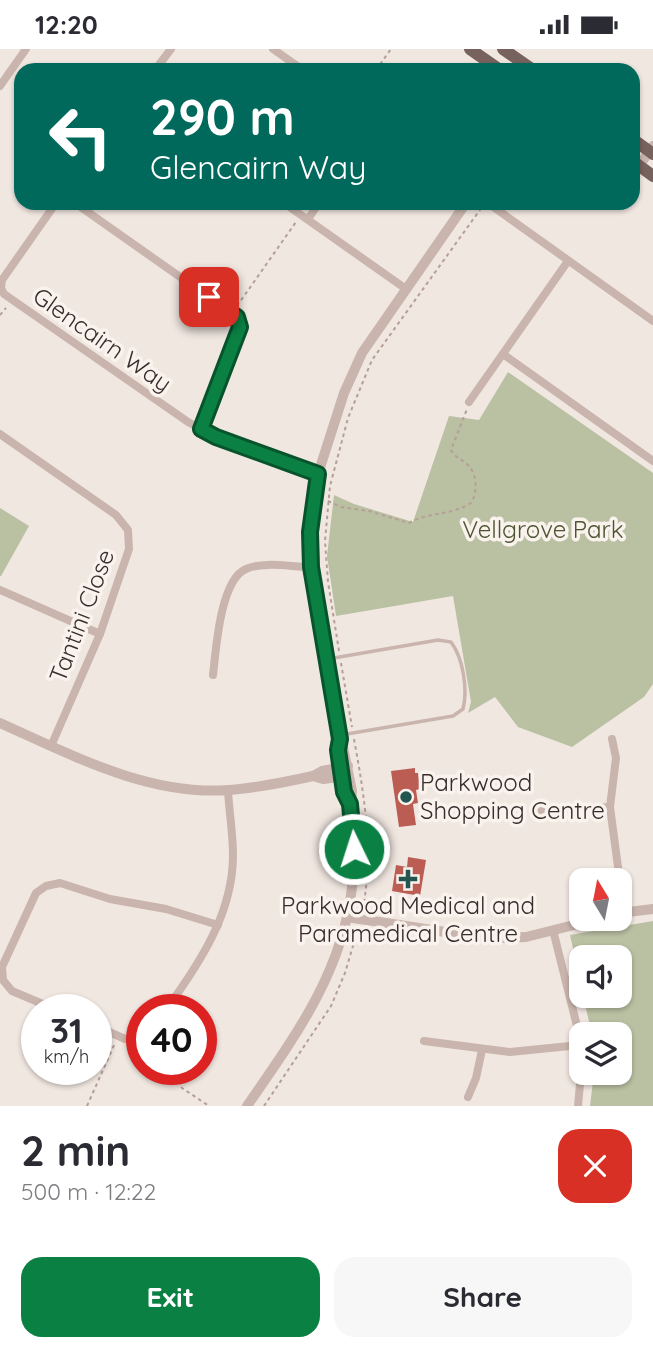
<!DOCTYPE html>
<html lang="en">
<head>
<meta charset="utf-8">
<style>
  body { margin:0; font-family:Quicksand,sans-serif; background:#f7f7f7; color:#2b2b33; height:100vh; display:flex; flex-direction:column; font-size:26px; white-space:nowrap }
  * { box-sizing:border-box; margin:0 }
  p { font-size:23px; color:#7c7c81 }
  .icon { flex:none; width:38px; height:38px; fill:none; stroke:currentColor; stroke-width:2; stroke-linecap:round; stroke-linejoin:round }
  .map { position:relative; height:1057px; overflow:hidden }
  .panel { display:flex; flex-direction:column; background:#fff; flex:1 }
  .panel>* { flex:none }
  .hud { position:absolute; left:14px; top:14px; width:626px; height:147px; border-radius:21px; box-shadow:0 2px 5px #0004; background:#00695c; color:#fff; overflow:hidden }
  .needle { width:46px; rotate:350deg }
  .tools { position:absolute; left:569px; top:819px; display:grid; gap:14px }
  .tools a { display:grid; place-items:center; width:63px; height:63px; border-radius:14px; background:#fff; box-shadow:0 2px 5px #0004; font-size:35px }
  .speed { position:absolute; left:21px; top:945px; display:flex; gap:14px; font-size:35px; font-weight:700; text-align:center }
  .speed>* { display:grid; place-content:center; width:91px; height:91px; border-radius:50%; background:#fff; box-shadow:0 2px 5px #0004; line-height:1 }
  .speed small { font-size:18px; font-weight:400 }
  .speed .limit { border:10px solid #d22; background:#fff; color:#111 }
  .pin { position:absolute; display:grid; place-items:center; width:60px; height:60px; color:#fff; margin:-30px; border-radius:14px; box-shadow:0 4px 10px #0006 }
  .me { position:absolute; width:77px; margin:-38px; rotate:356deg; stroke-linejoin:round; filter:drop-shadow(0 0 5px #0008) }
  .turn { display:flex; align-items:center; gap:24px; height:147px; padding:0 21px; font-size:32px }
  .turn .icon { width:91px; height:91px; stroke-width:2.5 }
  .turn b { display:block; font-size:49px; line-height:60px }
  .round { display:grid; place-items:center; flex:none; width:74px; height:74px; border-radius:21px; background:#f7f7f7 }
  .head { display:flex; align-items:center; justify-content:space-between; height:119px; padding:0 21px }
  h1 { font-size:42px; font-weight:800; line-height:52px }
  .button { display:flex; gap:14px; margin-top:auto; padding:14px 21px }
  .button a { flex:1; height:80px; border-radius:21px; background:#0b8043; color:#fff; font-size:28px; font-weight:800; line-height:80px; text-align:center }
  .button a+a { background:#f7f7f7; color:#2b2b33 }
  .status { display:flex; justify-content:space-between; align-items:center; height:49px; padding:0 35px; background:#fff; direction:ltr }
  .status svg { height:19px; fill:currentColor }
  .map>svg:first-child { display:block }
  .green { fill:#bac0a2 }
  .building { fill:#bc5d54 }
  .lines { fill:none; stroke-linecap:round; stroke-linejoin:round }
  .path { stroke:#b59f98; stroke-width:2; stroke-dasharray:3.5 3.5; stroke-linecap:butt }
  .service { stroke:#c9b5ad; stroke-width:3.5 }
  .minor { stroke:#c9b5ad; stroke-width:8 }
  .tertiary { stroke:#c9b5ad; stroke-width:10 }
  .primary { stroke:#78625e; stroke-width:12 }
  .route-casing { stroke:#07532c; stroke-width:18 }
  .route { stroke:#0b8043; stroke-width:12 }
  .poi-dot { fill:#245651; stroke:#f9f2ed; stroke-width:2.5 }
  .labels { text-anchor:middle; stroke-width:7; stroke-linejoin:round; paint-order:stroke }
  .street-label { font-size:24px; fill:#382d2b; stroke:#f9f2ed }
  .park-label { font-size:24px; fill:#4d5431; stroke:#f9f2ed }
  .poi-label { font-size:24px; fill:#382d2b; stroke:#f9f2ed; text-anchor:start }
</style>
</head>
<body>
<div class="status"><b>12:20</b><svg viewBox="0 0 49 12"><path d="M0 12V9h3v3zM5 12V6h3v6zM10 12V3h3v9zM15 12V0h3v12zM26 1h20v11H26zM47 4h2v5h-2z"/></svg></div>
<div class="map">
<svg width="653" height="1057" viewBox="0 0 653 1057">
  <rect width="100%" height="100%" fill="#f1e7e1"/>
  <g class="green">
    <polygon points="508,323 653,424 653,635 644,648 572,698 518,678 495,648 468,664 471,653 453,547 336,567 327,507 334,446 354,455 413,473 449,367 479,371"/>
    <polygon points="0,459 29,477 1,527 0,527"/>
    <polygon points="653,872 653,1057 590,1057 594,1024 620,1024 620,985 592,985 583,947 620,947 620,908 581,908 581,936 570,886"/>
  </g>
  <g class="building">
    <polygon points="415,719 415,724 418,724 420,740 416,741 418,754 413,755 416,776 399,778 391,722"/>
    <polygon points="408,808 426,811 420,847 392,842 396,816 407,818"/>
  </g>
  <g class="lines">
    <g class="path">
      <polyline points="376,21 391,0"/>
      <polyline points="237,257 296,173"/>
      <polyline points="0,266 6,259"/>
      <path d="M328,452L341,458L369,462L409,474C431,462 450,467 471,454C478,443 477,425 468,416C462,410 455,409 451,401L467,360"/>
      <polyline points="339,602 328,533 325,492 330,437 348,369 372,311 482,158"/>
      <polyline points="341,614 352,678"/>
      <path d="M354,690C365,750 373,801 363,861"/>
      <polyline points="170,1020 182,1039 209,1057"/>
      <polyline points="87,1057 115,994"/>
      <polyline points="264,1057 331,957 345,924 358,880"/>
    </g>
    <path class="service" d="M328,610L438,591L451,593C463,609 468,640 463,660L453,667L341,686"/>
    <g class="minor">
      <polyline points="273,0 303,21"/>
      <polyline points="155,21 171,0"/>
      <polyline points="0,37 26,0"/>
      <polyline points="56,154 2,231 1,239 4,245 188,373 216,388 318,425"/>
      <polyline points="75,154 237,268 240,278 238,285 201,381"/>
      <polyline points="284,154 406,240"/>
      <polyline points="488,154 653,272"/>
      <polyline points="308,170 319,154"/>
      <polyline points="503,305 653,412"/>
      <polyline points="469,353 568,212"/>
      <polyline points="0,385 116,466 128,481 129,500 100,585 51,697"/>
      <polyline points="0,541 100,585"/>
      <path d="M213,626C216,601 220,531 246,520C264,512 291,518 311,518"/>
      <polyline points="612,690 616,709 610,758 624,863"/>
      <polyline points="533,762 610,758"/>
      <polyline points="553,881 577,977 581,1019"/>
      <polyline points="57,961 12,942 3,931 2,918 36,844 46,837 60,834 110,850 166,860 218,876"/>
      <path d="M166,961C199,914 233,866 233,806C233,784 229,762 228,741"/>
      <polyline points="96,977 125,990 142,988"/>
      <polyline points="424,992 510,1003 580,996"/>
      <polyline points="468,1048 476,1029 482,1001"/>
      <polyline points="578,1057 581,1024"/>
    </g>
    <g class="tertiary">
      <polyline points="639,117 653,97"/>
      <path d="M0,674C72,706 148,747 229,741C257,739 286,733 313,727L322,722L348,717"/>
      <path d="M340,691C336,710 341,737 350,754"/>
      <polyline points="313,727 323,730 347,727"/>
      <polyline points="620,864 653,860"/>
      <polyline points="347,868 445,883 503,889 526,888 598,870"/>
      <path d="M247,1057C294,989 343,923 352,838C354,820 355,802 354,785C353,770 350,757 352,742L325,611L311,518L310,483L318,425L344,344L362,304L466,154"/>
    </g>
    <g class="primary">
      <polyline points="470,0 500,21"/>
      <polyline points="503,0 533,21"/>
      <polyline points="634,91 653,105"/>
      <polyline points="634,113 653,127"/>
    </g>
  </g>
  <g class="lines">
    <g class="route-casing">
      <polyline id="route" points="209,248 237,268 240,278 201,380 216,388 318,425 310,483 311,518 340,690 338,701 344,743 350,755 354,800"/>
    </g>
    <use href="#route" class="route"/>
  </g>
  <g class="poi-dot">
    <circle cx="406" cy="748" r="7"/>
    <path d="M404.5 819.5h7v7h7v7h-7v7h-7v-7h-7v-7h7z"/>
  </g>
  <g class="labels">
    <g class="street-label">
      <text transform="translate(102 291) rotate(35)" y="8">Glencairn Way</text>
      <text transform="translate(82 567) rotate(-69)" y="8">Tantini Close</text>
    </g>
    <g class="park-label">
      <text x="543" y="489">Vellgrove Park</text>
    </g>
    <g class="poi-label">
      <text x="420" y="742">Parkwood<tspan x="420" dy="28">Shopping Centre</tspan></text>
      <text x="408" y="865" text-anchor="middle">Parkwood Medical and<tspan x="408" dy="28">Paramedical Centre</tspan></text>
    </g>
  </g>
</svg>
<div class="tools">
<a><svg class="needle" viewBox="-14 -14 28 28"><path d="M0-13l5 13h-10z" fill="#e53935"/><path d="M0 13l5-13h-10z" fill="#7c7c81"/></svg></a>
<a><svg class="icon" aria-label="sound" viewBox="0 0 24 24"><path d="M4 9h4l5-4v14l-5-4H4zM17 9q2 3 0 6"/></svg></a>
<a><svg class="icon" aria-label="layers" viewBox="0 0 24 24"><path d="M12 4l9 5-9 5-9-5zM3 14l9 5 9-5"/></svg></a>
</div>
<div class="speed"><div>31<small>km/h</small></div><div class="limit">40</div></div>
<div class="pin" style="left:209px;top:248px;background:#d93025"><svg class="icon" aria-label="arrive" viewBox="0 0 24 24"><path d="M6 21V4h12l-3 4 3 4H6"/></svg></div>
<svg class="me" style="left:354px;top:800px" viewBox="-20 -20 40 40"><circle r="17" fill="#0b8043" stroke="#fff" stroke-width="3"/><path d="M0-11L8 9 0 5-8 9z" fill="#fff"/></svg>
<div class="hud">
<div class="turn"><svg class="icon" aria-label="left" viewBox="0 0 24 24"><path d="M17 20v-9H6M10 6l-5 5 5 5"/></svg><div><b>290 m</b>Glencairn Way</div></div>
</div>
</div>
<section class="panel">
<div class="head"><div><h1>2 min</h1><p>500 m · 12:22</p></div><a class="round" style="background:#d93025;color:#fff"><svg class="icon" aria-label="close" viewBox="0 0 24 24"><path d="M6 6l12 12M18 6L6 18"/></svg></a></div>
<div class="button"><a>Exit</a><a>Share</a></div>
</section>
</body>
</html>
